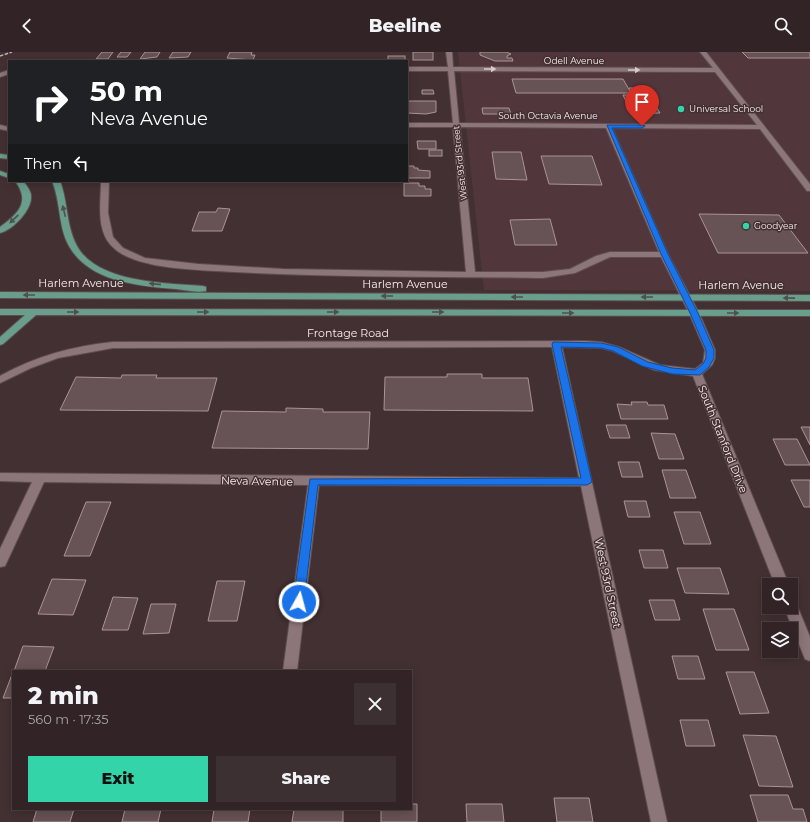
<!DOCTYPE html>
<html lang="en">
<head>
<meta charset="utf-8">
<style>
  body { margin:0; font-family:Montserrat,sans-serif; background:#3d3032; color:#f1f3f6; height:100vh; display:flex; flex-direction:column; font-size:15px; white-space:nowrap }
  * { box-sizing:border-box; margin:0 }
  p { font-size:13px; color:#a8a4a7 }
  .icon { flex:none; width:22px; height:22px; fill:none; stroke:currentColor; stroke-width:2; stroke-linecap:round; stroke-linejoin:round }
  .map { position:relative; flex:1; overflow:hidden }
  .side { position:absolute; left:12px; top:618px; width:400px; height:140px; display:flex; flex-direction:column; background:#322426; border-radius:0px; box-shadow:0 2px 10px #0003,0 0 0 1px #4d4143 }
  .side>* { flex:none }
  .guide { position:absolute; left:8px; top:8px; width:400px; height:122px; border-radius:0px; box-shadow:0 2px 10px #0003,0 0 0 1px #4d4143; background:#202124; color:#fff; overflow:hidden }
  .tools { position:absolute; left:762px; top:526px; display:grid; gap:8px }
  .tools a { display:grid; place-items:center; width:36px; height:36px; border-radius:0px; background:#322426; box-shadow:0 2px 10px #0003,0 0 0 1px #4d4143; font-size:20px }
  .pin { position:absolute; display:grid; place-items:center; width:34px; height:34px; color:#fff; margin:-41px -17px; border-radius:50% 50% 50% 0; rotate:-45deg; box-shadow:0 0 4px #0007 }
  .pin .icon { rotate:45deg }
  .me { position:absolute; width:44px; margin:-22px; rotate:7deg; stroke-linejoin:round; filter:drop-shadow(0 0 3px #0008) }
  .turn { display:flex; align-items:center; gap:14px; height:84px; padding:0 16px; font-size:18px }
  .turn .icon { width:52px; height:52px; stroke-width:2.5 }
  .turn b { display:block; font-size:28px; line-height:34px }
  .then { display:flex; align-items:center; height:38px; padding:0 16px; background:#0003; gap:8px; font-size:15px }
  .round { display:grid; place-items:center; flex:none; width:42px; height:42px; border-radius:0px; background:#3d3032 }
  .headline { display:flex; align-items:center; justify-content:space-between; height:68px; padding:0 16px }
  h1 { font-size:24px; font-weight:800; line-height:30px }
  .action { display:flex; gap:8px; margin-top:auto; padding:8px 16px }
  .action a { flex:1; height:46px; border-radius:0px; background:#33d4a8; color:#111; font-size:16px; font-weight:800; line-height:46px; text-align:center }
  .action a+a { background:#3d3032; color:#f1f3f6 }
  header { display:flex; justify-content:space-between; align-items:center; height:52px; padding:0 16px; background:#322426; font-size:18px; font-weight:800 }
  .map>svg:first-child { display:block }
  .built { fill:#51373b }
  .building { fill:#675255; stroke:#ab9396 }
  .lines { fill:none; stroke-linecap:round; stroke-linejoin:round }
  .minor-casing { stroke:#5f4e51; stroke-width:2 }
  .primary-casing { stroke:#5f4e51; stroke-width:2 }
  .minor { fill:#8d7679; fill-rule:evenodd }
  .primary { fill:#689e8b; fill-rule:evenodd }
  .rail { stroke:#c0b0b2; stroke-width:1.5; stroke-dasharray:3.5 1.5; stroke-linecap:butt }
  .oneway { fill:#d9c9cb }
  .oneway2 { fill:#4e514d }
  .route { fill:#1a73e8; stroke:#114b97 }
  .poi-dot { fill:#33d4a8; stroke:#433032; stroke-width:1.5 }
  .labels { text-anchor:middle; stroke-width:3; stroke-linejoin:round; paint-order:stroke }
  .far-street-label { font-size:9px; fill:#faecee; stroke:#433032 }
  .far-poi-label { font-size:9px; fill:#faecee; stroke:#433032; text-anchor:start }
  .street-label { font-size:11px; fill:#faecee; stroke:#433032 }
</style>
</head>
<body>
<header><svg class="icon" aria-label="back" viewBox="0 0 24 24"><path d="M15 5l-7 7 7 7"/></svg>Beeline<svg class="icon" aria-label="search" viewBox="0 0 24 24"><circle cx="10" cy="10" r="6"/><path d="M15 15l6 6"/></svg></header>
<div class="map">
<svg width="810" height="770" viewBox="0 0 810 770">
  <rect width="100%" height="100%" fill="#433032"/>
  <polygon class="built" points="458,0 810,0 810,239 484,238"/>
  <g class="building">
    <polygon points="102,0 113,0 108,7 96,7"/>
    <polygon points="121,0 131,0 127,5 117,5"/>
    <polygon points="145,0 160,0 157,5 140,7"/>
    <polygon points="173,0 191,0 188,5 169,6"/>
    <polygon points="230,0 252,0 251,3 255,3 253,8 227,6"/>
    <rect x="413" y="0" width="20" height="8"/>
    <polygon points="480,0 506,0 511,2 507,4 507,6 512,6 513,9 495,9 480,3"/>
    <polygon points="742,0 810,0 810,6 748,6"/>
    <rect x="388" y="4" width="17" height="4"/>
    <polygon points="512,27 623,27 631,41 516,41"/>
    <polygon points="629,36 636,36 640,43 649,43 660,61 632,62 623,43 632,43"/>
    <polygon points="422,38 433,38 434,42 422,42"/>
    <polygon points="407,49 436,49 436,60 426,62 407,61"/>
    <polygon points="482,56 509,56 511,62 483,62"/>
    <polygon points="417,89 436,89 436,97 418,97"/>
    <rect x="429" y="98" width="13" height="6"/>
    <polygon points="492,100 521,100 527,128 496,127"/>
    <polygon points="541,104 592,104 602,133 549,132"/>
    <polygon points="407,114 414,114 414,116 418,116 418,118 430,119 430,126 407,126"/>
    <polygon points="404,131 419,131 419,134 425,134 425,137 431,137 431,144 404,144"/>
    <polygon points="218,156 230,157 222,179 192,179 199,160 216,160"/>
    <polygon points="699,162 779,163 808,201 718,201"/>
    <polygon points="550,167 557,193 515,193 510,168"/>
    <polygon points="447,322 482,322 482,326 528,326 533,359 384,358 385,325 447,325"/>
    <polygon points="122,323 157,323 156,326 217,326 208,359 60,358 76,325 121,326"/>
    <polygon points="631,350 647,350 648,353 664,353 668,367 621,367 617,352 632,353"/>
    <polygon points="286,356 323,357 323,360 370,360 368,397 212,396 222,359 286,360"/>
    <polygon points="606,373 626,373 630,386 610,386"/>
    <polygon points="801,375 810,375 810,393"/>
    <polygon points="651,381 675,382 684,407 659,407"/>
    <polygon points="773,387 797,387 810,413 785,413"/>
    <polygon points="618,410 639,410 643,425 622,425"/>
    <polygon points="662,418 686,418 696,446 670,446"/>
    <polygon points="791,428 810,428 810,455 804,455"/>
    <polygon points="624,449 646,449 650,465 628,465"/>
    <polygon points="86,450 111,450 90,504 64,504"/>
    <polygon points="674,460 700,460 711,492 684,492"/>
    <polygon points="639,498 663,498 668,516 644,516"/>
    <polygon points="677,516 720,516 729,542 685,541"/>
    <polygon points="52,527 86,528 73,563 38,562"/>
    <polygon points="217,529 245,529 237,569 208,569"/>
    <polygon points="113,545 138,546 128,578 102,578"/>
    <polygon points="649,548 674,548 680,568 655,568"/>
    <polygon points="151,552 176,552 169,581 143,582"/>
    <polygon points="703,557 734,557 749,598 716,598"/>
    <polygon points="23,594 54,595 45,619 14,619"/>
    <polygon points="672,604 698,604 705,627 678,627"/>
    <polygon points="13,620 13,646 3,646"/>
    <polygon points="726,620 754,620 769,661 740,662"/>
    <polygon points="680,668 708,668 715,694 686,694"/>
    <polygon points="743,683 776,684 793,735 759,734"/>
    <polygon points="750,743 788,743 793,757 803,757 807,770 758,770"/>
    <polygon points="554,746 589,746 593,770 557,770"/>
    <polygon points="411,752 417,752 417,770 381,770 381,757 411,757"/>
    <polygon points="466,752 502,752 504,770 467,770"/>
    <polygon points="37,757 74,757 70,770 33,770"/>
    <polygon points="125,757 161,757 158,770 122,770"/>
    <polygon points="214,757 250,757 248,770 212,770"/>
    <polygon points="294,757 343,757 343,770 292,770"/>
  </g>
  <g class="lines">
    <g class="minor-casing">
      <g id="minor">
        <path d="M446,0H452L453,15L713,16L700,0H706L810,132V139H807L760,77L612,76L668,202L699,261L715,298V306L712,313L702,322L789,533H775L693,324L654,318L613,299L601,296L562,295L667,770H651L581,434L319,433L297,619H283L308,433L44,430L5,514L0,515V497L32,430L0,429V421L579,426L552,295L113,296L58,306L31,316L0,331V324C36,304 73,294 113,290L585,289L601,290L619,295L660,313L695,317L703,311L705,298L689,261L661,205H610L575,221L543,226C440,224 338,226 235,220C203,218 139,218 115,197C95,181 101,152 101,129H109L108,161L113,185L123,196L145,206L198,212L283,217L466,220L453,75H407V71H453L448,19H407V15H448ZM454,19L715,20L757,73L459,71ZM460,75L606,76L659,200H610L596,204L570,217L543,220H475Z"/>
        <polygon points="9,18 9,22 0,25 0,21"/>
        <polygon points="0,73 9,75 9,79 0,77"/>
        <polygon points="791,549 796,551 810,585 810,609 805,607 784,555 791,555"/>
      </g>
    </g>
    <g class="primary-casing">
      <g id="primary">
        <polygon points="0,102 9,103 9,107 0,106"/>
        <polygon points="0,119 9,122 9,126 0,123"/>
        <path d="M15,129H23C26,133 30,137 31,143C33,157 13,178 0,181V175C18,162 31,150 15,129Z"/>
        <path d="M52,129H60C68,149 66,174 77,194C97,231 166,231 203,234L206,235V239C197,241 185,238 176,237C139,234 89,230 69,194C58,175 61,150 52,129Z"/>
        <polygon points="0,240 810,243 810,249 0,246"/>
        <polygon points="0,257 810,258 810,264 36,263 3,292 0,293 0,285 25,263 0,263"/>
      </g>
    </g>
    <use href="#minor" class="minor"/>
    <use href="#primary" class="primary"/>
    <polyline class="rail" points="0,4 12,0"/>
  </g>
  <defs><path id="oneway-solid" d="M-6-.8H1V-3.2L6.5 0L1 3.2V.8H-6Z"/></defs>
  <g class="oneway">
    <use href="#oneway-solid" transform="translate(490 17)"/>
    <use href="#oneway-solid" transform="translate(634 18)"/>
  </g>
  <g class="oneway2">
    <use href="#oneway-solid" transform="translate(64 159) rotate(-103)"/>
    <use href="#oneway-solid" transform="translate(14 167) rotate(137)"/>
    <use href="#oneway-solid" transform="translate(155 232) rotate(-174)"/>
    <use href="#oneway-solid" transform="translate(29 243) rotate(-180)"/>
    <use href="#oneway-solid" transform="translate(387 244) rotate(-180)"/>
    <use href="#oneway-solid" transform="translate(517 245) rotate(-180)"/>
    <use href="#oneway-solid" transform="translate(647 245) rotate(-180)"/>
    <use href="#oneway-solid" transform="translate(789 246) rotate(-179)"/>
    <use href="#oneway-solid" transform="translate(73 260)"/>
    <use href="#oneway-solid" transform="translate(203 260)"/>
    <use href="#oneway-solid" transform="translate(333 260)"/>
    <use href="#oneway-solid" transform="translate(438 260)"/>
    <use href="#oneway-solid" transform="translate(568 261)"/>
    <use href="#oneway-solid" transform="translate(733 261)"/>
  </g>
  <polygon class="route" points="607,73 642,73 645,74 642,76 612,76 668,202 698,261 714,298 714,306 709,315 700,323 672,322 642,314 613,299 601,296 561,295 592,430 587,433 318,433 304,550 303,554 299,555 295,554 293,550 310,427 581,426 552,292 553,290 601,291 618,295 648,310 672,316 695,318 703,312 706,306 706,298 690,261 661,202"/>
  <g class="poi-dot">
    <circle cx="681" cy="57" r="4"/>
    <circle cx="746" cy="174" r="4"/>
  </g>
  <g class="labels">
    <g class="far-street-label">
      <text x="574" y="12">Odell Avenue</text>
      <text x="548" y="67">South Octavia Avenue</text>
      <text transform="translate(460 111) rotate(-96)" y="3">West 93rd Street</text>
    </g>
    <g class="far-poi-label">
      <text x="689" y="60">Universal School</text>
      <text x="754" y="177">Goodyear</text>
    </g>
    <g class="street-label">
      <text x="81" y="235">Harlem Avenue</text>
      <text x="405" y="236">Harlem Avenue</text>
      <text x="741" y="237">Harlem Avenue</text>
      <text x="348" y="285">Frontage Road</text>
      <text transform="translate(723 387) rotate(68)" y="4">South Stanford Drive</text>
      <text transform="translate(257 429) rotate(1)" y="4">Neva Avenue</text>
      <text transform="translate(608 531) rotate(78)" y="4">West 93rd Street</text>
    </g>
  </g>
</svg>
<div class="tools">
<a><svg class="icon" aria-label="search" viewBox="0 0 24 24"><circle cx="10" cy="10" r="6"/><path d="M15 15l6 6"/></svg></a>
<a><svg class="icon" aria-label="layers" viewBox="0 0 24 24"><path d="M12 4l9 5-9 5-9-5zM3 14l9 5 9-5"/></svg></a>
</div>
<div class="pin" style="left:642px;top:74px;background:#d93025"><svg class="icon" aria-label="arrive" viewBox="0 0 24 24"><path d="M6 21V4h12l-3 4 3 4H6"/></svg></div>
<svg class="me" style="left:299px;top:550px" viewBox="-20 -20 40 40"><circle r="17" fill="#1a73e8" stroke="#fff" stroke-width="3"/><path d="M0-11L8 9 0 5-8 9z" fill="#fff"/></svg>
<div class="guide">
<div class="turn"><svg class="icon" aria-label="right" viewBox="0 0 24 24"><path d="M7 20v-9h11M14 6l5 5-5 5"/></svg><div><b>50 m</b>Neva Avenue</div></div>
<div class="then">Then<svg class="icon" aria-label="left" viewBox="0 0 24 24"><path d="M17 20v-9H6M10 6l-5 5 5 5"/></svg></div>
</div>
<section class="side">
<div class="headline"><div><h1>2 min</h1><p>560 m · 17:35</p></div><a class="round"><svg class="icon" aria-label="close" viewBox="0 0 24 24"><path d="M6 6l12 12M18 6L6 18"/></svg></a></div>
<div class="action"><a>Exit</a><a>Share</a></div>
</section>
</div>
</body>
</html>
